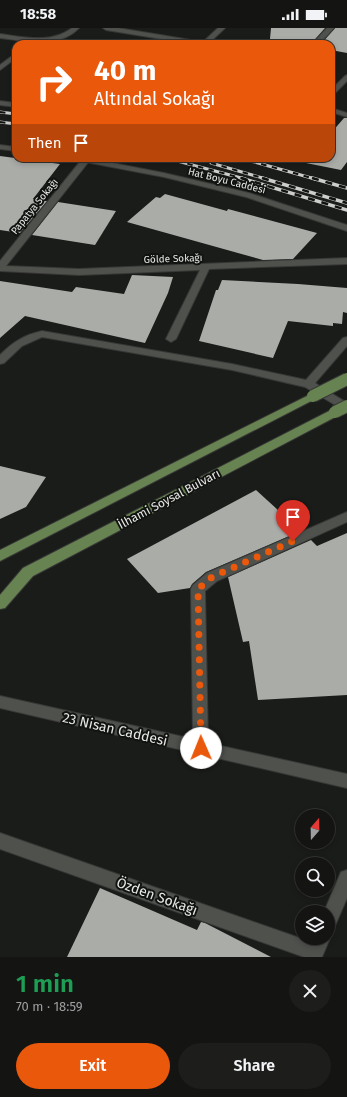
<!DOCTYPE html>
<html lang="en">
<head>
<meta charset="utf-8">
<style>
  body { margin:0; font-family:"Fira Sans",sans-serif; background:#1d1e1c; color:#f1f3f6; height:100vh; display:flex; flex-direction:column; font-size:15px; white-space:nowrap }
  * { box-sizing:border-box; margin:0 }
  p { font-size:13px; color:#9d9fa0 }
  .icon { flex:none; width:22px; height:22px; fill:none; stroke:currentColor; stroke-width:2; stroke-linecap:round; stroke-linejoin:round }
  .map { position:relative; height:929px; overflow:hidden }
  .sheet { display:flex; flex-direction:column; background:#141513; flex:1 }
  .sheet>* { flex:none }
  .guide { position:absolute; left:12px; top:12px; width:323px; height:122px; border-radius:12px; box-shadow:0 2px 6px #0003,0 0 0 1px #333433; background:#ea580c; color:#fff; overflow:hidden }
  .needle { width:26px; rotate:20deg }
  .tools { position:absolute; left:295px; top:781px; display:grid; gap:8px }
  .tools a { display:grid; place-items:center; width:40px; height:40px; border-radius:50%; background:#141513; box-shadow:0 2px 6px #0003,0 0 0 1px #333433; font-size:20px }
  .pin { position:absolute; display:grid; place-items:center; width:34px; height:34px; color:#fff; margin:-41px -17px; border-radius:50% 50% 50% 0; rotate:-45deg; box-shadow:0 0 4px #0007 }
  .pin .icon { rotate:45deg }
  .me { position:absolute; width:44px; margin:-22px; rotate:359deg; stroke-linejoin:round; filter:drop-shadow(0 0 3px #0008) }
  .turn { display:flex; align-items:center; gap:14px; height:84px; padding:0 16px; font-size:18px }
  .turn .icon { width:52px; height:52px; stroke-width:2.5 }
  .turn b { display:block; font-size:28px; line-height:34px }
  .then { display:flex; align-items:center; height:38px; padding:0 16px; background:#0003; gap:8px; font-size:15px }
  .round { display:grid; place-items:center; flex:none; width:42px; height:42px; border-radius:21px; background:#1d1e1c }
  .headline { display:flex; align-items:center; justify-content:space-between; height:68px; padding:0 16px }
  h1 { font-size:24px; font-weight:600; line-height:30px; color:#1e9e55 }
  .primary-button { display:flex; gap:8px; margin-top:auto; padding:8px 16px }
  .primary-button a { flex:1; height:46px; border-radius:24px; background:#ea580c; color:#fff; font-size:16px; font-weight:600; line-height:46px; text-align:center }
  .primary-button a+a { background:#1d1e1c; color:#f1f3f6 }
  .status { display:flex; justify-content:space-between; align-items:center; height:28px; padding:0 20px; background:#141513; direction:ltr }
  .status svg { height:11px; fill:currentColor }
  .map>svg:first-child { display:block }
  .building { fill:#aaaca8 }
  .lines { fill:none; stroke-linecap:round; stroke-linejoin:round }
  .street-casing { stroke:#373836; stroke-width:2 }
  .secondary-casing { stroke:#373836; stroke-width:2 }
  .primary-casing { stroke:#373836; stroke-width:2 }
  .street { fill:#4f514d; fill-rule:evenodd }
  .secondary { fill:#4f514d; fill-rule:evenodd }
  .primary { fill:#688352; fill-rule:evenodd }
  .rail-far1-casing { stroke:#cdcecc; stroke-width:3 }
  .rail-casing { stroke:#cdcecc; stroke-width:3.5 }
  .rail-far1 { stroke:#111310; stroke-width:2; stroke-dasharray:5.5; stroke-linecap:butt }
  .rail { stroke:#111310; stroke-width:2.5; stroke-dasharray:7; stroke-linecap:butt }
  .primary-bridge-casing { stroke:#373836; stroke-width:14; stroke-linecap:butt }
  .primary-bridge { stroke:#688352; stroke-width:12 }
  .route { stroke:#ea580c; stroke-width:7; stroke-dasharray:0 12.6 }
  .labels { text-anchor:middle; stroke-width:4; stroke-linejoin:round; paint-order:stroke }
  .far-street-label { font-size:10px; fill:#e6e7e5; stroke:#111310 }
  .street-label { font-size:12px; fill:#e6e7e5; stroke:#111310 }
  .near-street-label { font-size:14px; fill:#e6e7e5; stroke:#111310 }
</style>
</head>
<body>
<div class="status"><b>18:58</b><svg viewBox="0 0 49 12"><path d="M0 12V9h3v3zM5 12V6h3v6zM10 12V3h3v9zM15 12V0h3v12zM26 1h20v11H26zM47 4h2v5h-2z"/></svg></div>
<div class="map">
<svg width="347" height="929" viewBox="0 0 347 929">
  <rect width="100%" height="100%" fill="#1a1c19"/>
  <g class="building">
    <polygon points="271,0 325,0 311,16 297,16 270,11"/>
    <polygon points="335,0 347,0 347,25 331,22 331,16 321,16"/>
    <polygon points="344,90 347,90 347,134 341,142 306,135 310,130 331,130 331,105"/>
    <polygon points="0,128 60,136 33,171 47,173 20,205 0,202"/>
    <polygon points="165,166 227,183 228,181 317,205 293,231 263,232 127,194 156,169 160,170"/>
    <polygon points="58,174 116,183 95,217 32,207"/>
    <polygon points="132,247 173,249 168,265 145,315 25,288 0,310 0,253 72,264 76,259 124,266"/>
    <polygon points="222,252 298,256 347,260 347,285 343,284 342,296 333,295 333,298 288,293 273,330 199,313 216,262 218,262"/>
    <polygon points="0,438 46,449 26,479 0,491"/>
    <polygon points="256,462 301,503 206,544 192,556 190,560 158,565 127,531"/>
    <polygon points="347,505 347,667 258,672 249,613 243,614 228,549 311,512 317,518"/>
    <polygon points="100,860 197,902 201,894 205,895 271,929 67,929"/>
  </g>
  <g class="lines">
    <g class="street-casing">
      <g id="street">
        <path d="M72,0H79C59,21 26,13 0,10V6C24,9 51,16 72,0Z"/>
        <polygon points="103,0 118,0 203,14 218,0 225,0 208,16 192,16 106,2"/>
        <polygon points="327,0 334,0 319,16 312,16"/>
        <polygon points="16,25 16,30 0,42 0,37"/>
        <polygon points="347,47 347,53 333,67 331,68 331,62 345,48"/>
        <polygon points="0,73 16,75 16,79 0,77"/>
        <polygon points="331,80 347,85 347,89 331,84"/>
        <polygon points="83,130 89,130 90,132 6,238 79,241 347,230 347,236 209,241 176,311 171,314 166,311 200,242 79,247 0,243 0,233"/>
        <path d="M42,303L232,336L306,352L343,310L347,309V318L315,355L347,375V384L305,359L232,342L42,309L22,318L4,335L0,336V327C13,314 24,307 42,303Z"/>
        <polygon points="347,484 347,494 217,553 205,563 208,715 347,746 347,760 0,680 0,668 193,711 191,561 193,557 207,545"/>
        <polygon points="0,805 311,914 312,910 328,910 328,906 330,910 322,929 304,929 0,821"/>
        <polygon points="347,842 347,870 334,900 328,903 328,884 324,884 341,844"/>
      </g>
    </g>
    <g class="secondary-casing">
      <g id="secondary">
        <polygon points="0,117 16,119 16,123 0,121"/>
        <polygon points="71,130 87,130 164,145 249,165 347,197 347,203 246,169 164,149 75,132"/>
      </g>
    </g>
    <g class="primary-casing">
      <g id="primary">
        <polygon points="313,365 317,366 318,368 317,370 0,533 0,522"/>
        <polygon points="335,380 339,381 341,384 339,387 33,548 5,580 0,581 0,567 23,540"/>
      </g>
    </g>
    <use href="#street" class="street"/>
    <use href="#secondary" class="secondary"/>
    <use href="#primary" class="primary"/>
    <g class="rail-far1-casing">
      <g id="rail-far1">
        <polyline points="0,84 16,86"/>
        <polyline points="0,94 16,96"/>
        <polyline points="166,130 245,151"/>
        <polyline points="240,130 315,151"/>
        <polyline points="211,135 266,151"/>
      </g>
    </g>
    <g class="rail-casing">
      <g id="rail">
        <polyline points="241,150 347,182"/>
        <polyline points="262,150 347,175"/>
        <polyline points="312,150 347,160"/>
      </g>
    </g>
    <use href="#rail-far1" class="rail-far1"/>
    <use href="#rail" class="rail"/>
    <g class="primary-bridge-casing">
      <g id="primary-bridge">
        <polyline points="313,368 347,351"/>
        <polyline points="335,384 347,378"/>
      </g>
    </g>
    <use href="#primary-bridge" class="primary-bridge"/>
  </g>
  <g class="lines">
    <polyline class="route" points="201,720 198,561 212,549 293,513"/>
  </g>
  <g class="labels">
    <g class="far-street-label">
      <text transform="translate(227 152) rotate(14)" y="4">Hat Boyu Caddesi</text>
      <text transform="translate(34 178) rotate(-51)" y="4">Papatya Sokağı</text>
      <text transform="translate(173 230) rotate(-2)" y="4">Gölde Sokağı</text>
    </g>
    <g class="street-label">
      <text transform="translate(169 471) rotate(-28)" y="4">İlhami Soysal Bulvarı</text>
    </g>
    <g class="near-street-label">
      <text transform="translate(115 701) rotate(13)" y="5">23 Nisan Caddesi</text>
      <text transform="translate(157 868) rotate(20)" y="5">Özden Sokağı</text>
    </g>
  </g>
</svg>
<div class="tools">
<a><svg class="needle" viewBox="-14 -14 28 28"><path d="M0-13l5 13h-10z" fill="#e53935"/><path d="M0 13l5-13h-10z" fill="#9d9fa0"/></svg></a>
<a><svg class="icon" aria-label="search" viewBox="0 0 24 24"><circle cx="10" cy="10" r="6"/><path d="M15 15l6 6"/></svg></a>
<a><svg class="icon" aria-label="layers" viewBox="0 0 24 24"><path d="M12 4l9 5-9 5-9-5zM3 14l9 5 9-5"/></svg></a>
</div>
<div class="pin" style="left:293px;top:513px;background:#d93025"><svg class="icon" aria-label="arrive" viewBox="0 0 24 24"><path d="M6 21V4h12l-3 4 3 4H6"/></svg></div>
<svg class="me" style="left:201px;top:720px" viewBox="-20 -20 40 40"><circle r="19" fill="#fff"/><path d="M0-13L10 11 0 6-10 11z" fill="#ea580c"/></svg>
<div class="guide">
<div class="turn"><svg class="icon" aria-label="right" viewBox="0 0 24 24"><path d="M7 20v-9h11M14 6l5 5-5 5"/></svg><div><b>40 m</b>Altındal Sokağı</div></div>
<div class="then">Then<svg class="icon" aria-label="arrive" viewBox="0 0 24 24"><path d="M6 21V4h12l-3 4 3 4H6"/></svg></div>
</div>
</div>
<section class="sheet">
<div class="headline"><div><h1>1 min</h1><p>70 m · 18:59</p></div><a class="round"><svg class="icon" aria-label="close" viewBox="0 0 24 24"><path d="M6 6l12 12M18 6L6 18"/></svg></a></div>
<div class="primary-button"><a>Exit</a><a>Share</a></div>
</section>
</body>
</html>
